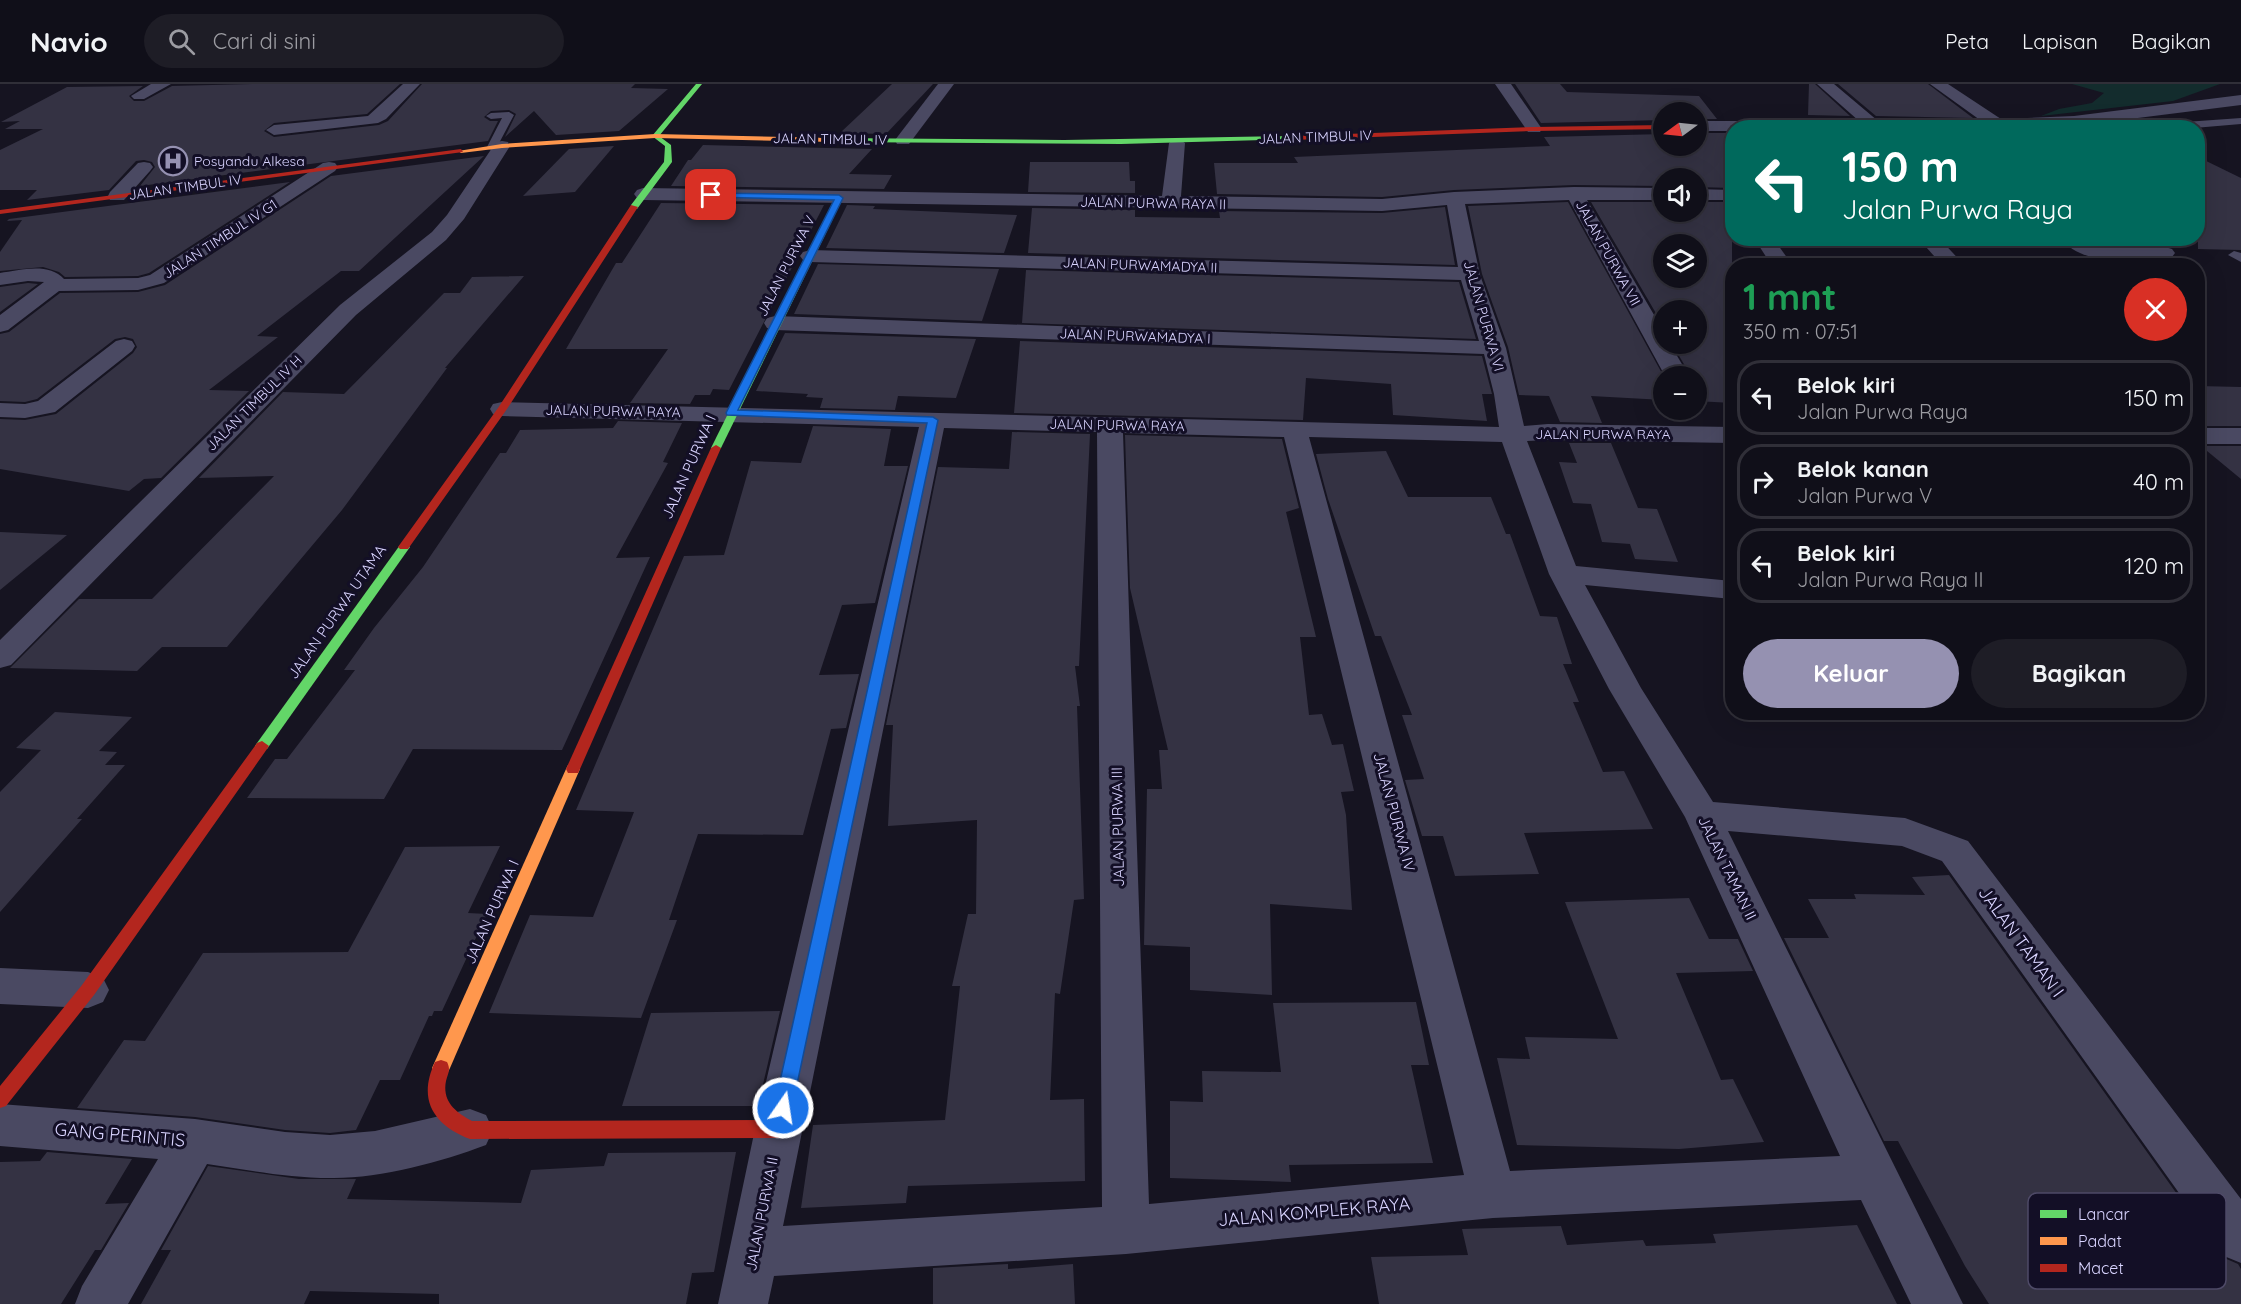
<!DOCTYPE html>
<html lang="id">
<head>
<meta charset="utf-8">
<style>
  body { margin:0; font-family:Quicksand,sans-serif; background:#1e1d26; color:#f1f3f6; height:100vh; display:flex; flex-direction:column; font-size:22px; white-space:nowrap }
  * { box-sizing:border-box; margin:0 }
  p { font-size:20px; color:#9c9ca2 }
  .icon { flex:none; width:33px; height:33px; fill:none; stroke:currentColor; stroke-width:2; stroke-linecap:round; stroke-linejoin:round }
  .map { position:relative; flex:1; overflow:hidden }
  .details { position:absolute; left:1725px; top:174px; width:480px; height:462px; display:flex; flex-direction:column; background:#100f19; border-radius:24px; box-shadow:0 6px 24px #0002,0 0 0 2px #302f38 }
  .details>* { flex:none }
  .hud { position:absolute; left:1725px; top:36px; width:480px; height:126px; border-radius:24px; box-shadow:0 6px 24px #0002,0 0 0 2px #302f38; background:#00695c; color:#fff; overflow:hidden }
  .needle { width:39px; rotate:255deg }
  .controls { position:absolute; left:1653px; top:18px; display:grid; gap:12px }
  .controls a { display:grid; place-items:center; width:54px; height:54px; border-radius:50%; background:#100f19; box-shadow:0 6px 24px #0002,0 0 0 2px #302f38; font-size:30px }
  .pin { position:absolute; display:grid; place-items:center; width:51px; height:51px; color:#fff; margin:-26px; border-radius:12px; box-shadow:0 3px 9px #0006 }
  .me { position:absolute; width:66px; margin:-33px; rotate:13deg; stroke-linejoin:round; filter:drop-shadow(0 0 4px #0008) }
  .turn { display:flex; align-items:center; gap:21px; height:126px; padding:0 18px; font-size:27px }
  .turn .icon { width:78px; height:78px; stroke-width:2.5 }
  .turn b { display:block; font-size:42px; line-height:51px }
  .round { display:grid; place-items:center; flex:none; width:63px; height:63px; border-radius:32px; background:#1e1d26 }
  .headline { display:flex; align-items:center; justify-content:space-between; height:102px; padding:0 18px }
  h1 { font-size:36px; font-weight:700; line-height:45px; color:#1e9e55 }
  .primary-button { display:flex; gap:12px; margin-top:auto; padding:12px 18px }
  .primary-button a { flex:1; height:69px; border-radius:36px; background:#9591b1; color:#fff; font-size:24px; font-weight:700; line-height:69px; text-align:center }
  .primary-button a+a { background:#1e1d26; color:#f1f3f6 }
  ul { padding:0; list-style:none }
  li { display:flex; align-items:center; gap:18px; height:75px; margin:0 12px 9px; padding:0 6px; border:3px solid #302f38; border-radius:24px }
  li div { flex:1 }
  li b { display:block; font-size:22px }
  li em { font-style:normal }
  header { display:flex; align-items:center; gap:36px; box-sizing:border-box; height:84px; padding:0 30px; background:#100f19; border-bottom:2px solid #302f38 }
  header strong { font-size:28px }
  nav { display:flex; gap:33px; margin-inline-start:auto; font-size:21px }
  .search { width:420px; height:54px; background:#1e1d26; display:flex; align-items:center; gap:15px; box-sizing:border-box; padding:0 21px; border-radius:33px; color:#9c9ca2; font-size:22px }
  .map>svg:first-child { display:block }
  .green { fill:#132c2d }
  .building { fill:#343243; fill-rule:evenodd }
  .lines { fill:none; stroke-linecap:round; stroke-linejoin:round }
  .lane { fill:#4a4962; fill-rule:evenodd }
  .street { fill:#4a4962; fill-rule:evenodd }
  .fast { fill:#63d668; fill-rule:evenodd }
  .slow { fill:#ff974d; fill-rule:evenodd }
  .jam { fill:#b3261e; fill-rule:evenodd }
  .route { fill:#1a73e8; stroke:#114b97; stroke-width:1.5 }
  .labels { text-anchor:middle; stroke-width:6; stroke-linejoin:round; paint-order:stroke }
  .far-street-label { font-size:14px; fill:#d9d4ff; stroke:#130f26 }
  .far-poi-label { font-size:14px; fill:#d9d4ff; stroke:#130f26; text-anchor:start }
  .street-label { font-size:15px; fill:#d9d4ff; stroke:#130f26 }
  .near-street-label { font-size:18px; fill:#d9d4ff; stroke:#130f26 }
  .key { fill:#130f26; stroke:#4e4a67; stroke-width:1.5 }
  .key-label { font-size:16px; fill:#d9d4ff }
</style>
</head>
<body>
<header>
<strong>Navio</strong>
<div class="search"><svg class="icon" aria-label="search" viewBox="0 0 24 24"><circle cx="10" cy="10" r="6"/><path d="M15 15l6 6"/></svg>Cari di sini</div>
<nav><a>Peta</a><a>Lapisan</a><a>Bagikan</a></nav>
</header>
<div class="map">
<svg width="2241" height="1220" viewBox="0 0 2241 1220">
  <rect width="100%" height="100%" fill="#161421"/>
  <polygon class="green" points="2072,0 2220,0 2173,17 2041,32 2059,25 2092,19 2104,9"/>
  <g class="building">
    <polygon points="252,0 400,0 367,30 274,39 264,47 274,53 379,41 388,37 422,0 635,0 631,4 668,5 619,47 556,51 534,27 505,53 516,30 509,26 491,27 484,33 490,37 498,37 488,57 140,102 155,83 152,78 144,76 136,77 109,106 27,116 37,106 0,106 0,66 43,45 5,45 20,37 1,38 67,3 143,2 129,12 134,17 144,17 172,2"/>
    <polygon points="892,0 933,0 886,50 840,49"/>
    <polygon points="1515,0 1560,0 1567,8 1699,12 1717,35 1696,35 1696,28 1664,28 1664,36 1541,39"/>
    <polygon points="1809,0 1815,0 1850,32 1808,31"/>
    <polygon points="1838,0 1928,0 1973,34 1876,32"/>
    <polygon points="1696,49 1728,49 1732,55 1732,104 1696,103 1696,94 1664,94 1664,102 1574,101 1454,106 1382,113 1217,110 1214,79 1298,79 1294,73 1550,62 1544,53 1664,50 1664,62 1696,62"/>
    <polygon points="703,61 872,65 849,90 892,91 884,105 671,102 688,76 691,76"/>
    <polygon points="614,62 575,108 523,112 569,65"/>
    <polygon points="484,72 359,187 341,187 257,252 278,253 209,306 249,307 161,394 144,395 129,407 0,385 0,335 25,336 56,330 133,269 137,263 133,255 125,253 115,255 37,315 25,318 0,317 0,250 9,248 60,209 138,208 165,201 331,92"/>
    <polygon points="2198,73 2241,94 2241,166 2198,165"/>
    <polygon points="1030,78 1129,78 1130,97 1135,97 1135,109 1028,108"/>
    <polygon points="290,98 149,189 138,192 65,193 59,188 43,183 0,187 0,168 22,136 7,137 9,135"/>
    <polygon points="1568,118 1664,293 1664,316 1591,312 1602,339 1560,338 1549,312 1519,311 1508,263 1482,190 1468,122"/>
    <path d="M1591,118H1664V128H1696V118H1732V319L1696,317V292H1691L1672,260H1696V226H1664V243ZM1664,160H1696V194H1664Z"/>
    <polygon points="661,119 824,121 729,306 713,305 710,311 695,311 690,320 630,319 668,265 566,265 616,179 622,179"/>
    <polygon points="847,121 875,122 873,125 1017,131 1004,169 826,164"/>
    <polygon points="1445,123 1455,181 1028,169 1032,124 1135,126 1135,133 1220,134 1219,127 1382,129"/>
    <polygon points="818,180 999,185 982,237 794,230"/>
    <polygon points="1026,186 1459,198 1476,255 1022,239"/>
    <polygon points="524,192 445,284 447,284 342,426 227,563 162,563 137,587 10,584 79,515 152,515 274,392 199,394 283,308 344,310 444,209 460,209 472,193"/>
    <polygon points="28,199 38,200 0,228 0,203"/>
    <polygon points="785,249 976,255 956,314 898,312 895,326 820,324 823,314 806,313 808,310 756,307"/>
    <polygon points="1020,257 1482,272 1492,310 1482,310 1487,337 1393,331 1391,300 1306,294 1303,336 1014,329"/>
    <polygon points="2198,302 2241,303 2241,342 2198,342"/>
    <polygon points="618,337 682,339 663,378 668,379 616,474 650,473 562,666 413,665 384,715 247,714 275,675 287,675 355,586 344,586 374,544 423,483 500,369 506,369 520,346 613,344"/>
    <polygon points="813,342 891,345 884,382 908,382 875,519 842,521 819,591 859,590 846,644 831,645 803,751 698,750 669,836 677,836 641,934 489,929 530,831 593,833 634,728 576,726 684,472 724,471 751,377 801,379"/>
    <polygon points="1012,348 1090,350 1079,582 1075,582 1080,622 1077,622 1084,815 1074,816 1060,910 1055,909 1050,1016 1084,1015 1085,1097 908,1102 906,1119 801,1124 813,1041 945,1036 960,902 952,902 968,830 976,830 977,736 888,742 893,641 886,641 938,383 1009,385"/>
    <polygon points="1125,351 1282,355 1299,424 1286,428 1316,553 1300,553 1309,631 1322,630 1332,661 1343,660 1354,707 1341,708 1346,731 1352,826 1270,820 1272,911 1190,906 1190,863 1144,861 1147,705 1162,705 1159,666 1168,666 1130,504"/>
    <polygon points="1569,359 1611,359 1638,424 1657,425 1678,478 1635,475 1630,460 1602,458 1591,420 1573,419 1559,378 1577,379"/>
    <polygon points="2201,362 2241,362 2241,395"/>
    <polygon points="1386,367 1408,413 1491,413 1506,450 1510,450 1540,532 1557,533 1572,580 1563,580 1579,618 1573,618 1603,688 1624,687 1653,745 1524,749 1539,790 1455,792 1443,752 1422,752 1405,696 1424,695 1402,631 1412,631 1381,552 1375,552 1328,415 1316,370"/>
    <polygon points="0,448 67,451 0,506"/>
    <polygon points="55,628 132,633 99,667 117,668 105,681 125,681 77,735 82,735 0,828 0,708 41,666 16,664"/>
    <polygon points="500,762 468,829 487,830 442,927 434,927 432,932 429,932 400,996 380,996 356,1046 330,1049 285,1046 195,1033 77,1024 124,956 145,957 203,869 348,868 405,763"/>
    <polygon points="1949,791 2222,1173 2238,1180 2241,1185 2241,1220 1989,1220 1965,1182 1898,1057 1884,1057 1784,854 1829,854 1808,815 1856,815 1854,810 1925,811 1912,793"/>
    <polygon points="1689,814 1709,855 1738,855 1753,887 1676,889 1721,996 1733,995 1764,1058 1679,1065 1517,1061 1497,974 1530,975 1525,953 1618,955 1565,818"/>
    <polygon points="1416,918 1429,981 1411,981 1433,1079 1289,1081 1291,1098 1170,1094 1170,1017 1203,1018 1202,987 1281,988 1273,919"/>
    <polygon points="780,927 758,1022 622,1022 651,929"/>
    <polygon points="47,1068 132,1075 105,1120 129,1119 101,1166 95,1166 61,1220 0,1220 0,1078 40,1077"/>
    <polygon points="736,1068 714,1188 692,1189 686,1220 439,1220 439,1210 310,1207 304,1220 141,1220 171,1166 161,1166 208,1082 299,1095 356,1095 347,1115 521,1119 531,1086 604,1082 608,1069"/>
    <polygon points="1857,1141 1897,1220 1379,1220 1371,1173 1468,1171 1462,1145 1561,1142 1567,1161 1643,1156 1646,1162 1716,1159 1713,1150"/>
    <polygon points="1008,1180 1008,1185 1073,1180 1075,1220 933,1220 933,1184"/>
  </g>
  <g class="lines">
    <g class="lane">
      <polygon points="509,28 514,31 497,63 492,66 488,65 487,63 502,34 491,35 486,32 491,29"/>
      <polygon points="2241,34 2241,40 2194,44 2138,44 2143,41"/>
      <polygon points="2234,167 2241,169 2241,178 2228,171"/>
    </g>
    <g class="street">
      <polygon points="151,0 171,0 144,15 134,15 131,12"/>
      <polygon points="403,0 420,0 386,35 378,39 274,51 266,46 274,41 368,32"/>
      <polygon points="938,0 954,0 909,60 897,60 895,56"/>
      <polygon points="1495,0 1511,0 1542,45 1540,48 1528,48"/>
      <polygon points="1817,0 1834,0 1878,37 1980,36 1930,0 1948,0 2001,35 2074,32 2241,11 2241,21 2074,42 1732,44 1732,47 1696,47 1696,37 1859,37"/>
      <path d="M1177,54L1185,59L1181,112L1382,115L1454,108L1574,103L1664,104V116H1587L1664,248V260H1670L1689,292H1665L1569,116L1465,120L1480,191L1506,264L1524,342L1548,340L1732,343V359L1548,356L1527,357L1576,482L1732,497V515L1585,501L1641,604L1713,718L1905,734L1968,757L2241,1115V1179L2224,1172L1942,777L1902,762L1728,747L1963,1220H1911L1861,1116L1493,1134L1126,1170L774,1192L768,1220H718L755,1045L919,343L502,332L493,330L490,325L493,320L502,318L1499,343L1494,310L1484,270L775,246L767,244L764,239L767,234L775,232L1479,257L1461,196L810,178L803,176L800,172L803,168L810,166L1458,183L1447,121L1382,127L643,116L637,114L634,110L637,106L643,104L1162,112L1169,59ZM944,344L1097,348L1102,1123L783,1142ZM1123,349L1284,353L1464,1091L1149,1120ZM1309,353L1502,358L1549,490L1609,605L1685,733L1840,1072L1510,1087Z"/>
      <polygon points="502,57 508,58 510,62 464,135 446,156 356,231 11,581 0,584 0,556 340,221 432,148 447,131 496,58"/>
      <polygon points="144,78 150,79 153,83 150,87 124,116 110,116 108,112 110,108 138,79"/>
      <path d="M329,78L335,79L338,83L335,87L164,199L138,206L59,207L8,246L0,248V231L44,198L28,197L0,201V189C20,186 49,178 64,195L138,194L150,191L323,79Z"/>
      <polygon points="1696,105 1732,106 1732,116 1696,116"/>
      <polygon points="1754,154 1773,154 1793,182 1772,182"/>
      <polygon points="1918,154 1939,154 1965,182 1943,182"/>
      <path d="M2061,154H2083L2098,162L2115,164L2165,163L2172,165L2175,169L2172,173L2165,175C2135,176 2081,183 2061,154Z"/>
      <polygon points="124,255 132,257 135,262 132,267 55,328 25,334 0,333 0,319 25,320 38,317 116,257"/>
      <rect x="2198" y="344" width="43" height="16"/>
      <polygon points="0,884 88,888 103,894 109,906 103,918 88,924 0,920"/>
      <path d="M0,1020L195,1035L285,1048L330,1051L375,1047L470,1025L486,1031L493,1046L486,1061C441,1078 378,1095 330,1094C288,1094 248,1086 207,1080L128,1220H75L82,1202L158,1075L0,1062Z"/>
    </g>
    <g class="fast">
      <polygon points="696,0 702,0 659,52 671,61 672,78 637,125 631,125 631,121 664,78 665,62 652,52"/>
      <polygon points="1293,52 1295,55 1121,60 834,58 831,56 834,54 1064,56"/>
      <polygon points="839,112 843,114 721,364 716,367 712,366 711,364 835,114"/>
      <polygon points="404,459 410,463 267,665 257,665 255,662 257,659 400,461"/>
    </g>
    <g class="slow">
      <polygon points="655,50 834,54 837,56 834,58 655,54 502,64 461,69 458,67 502,60"/>
      <polygon points="573,680 578,681 580,685 450,984 447,990 441,992 435,990 432,984 566,685 568,681"/>
    </g>
    <g class="jam">
      <polygon points="1664,41 1664,45 1534,47 1293,56 1290,54 1293,52 1534,43"/>
      <polygon points="461,65 463,68 0,130 0,126"/>
      <polygon points="631,121 638,123 507,325 408,465 400,465 398,463 498,324"/>
      <polygon points="716,361 721,364 580,685 578,689 568,689 566,685 711,364"/>
      <polygon points="262,657 269,662 267,665 94,911 6,1022 0,1024 0,1002 82,901 257,659"/>
      <path d="M441,976L447,978C451,986 448,989 446,997C442,1017 455,1028 472,1037L778,1036L785,1039L787,1045L785,1051L778,1054L470,1055C434,1041 417,1016 435,978Z"/>
    </g>
  </g>
  <polygon class="route" points="711,109 839,111 843,114 738,326 933,333 938,336 792,1024 790,1030 783,1033 777,1030 774,1024 927,339 727,331 726,329 834,116 708,113 708,110"/>
  <defs>
    <g id="hospital-ring" transform="scale(1.5)"><circle r="9.5" fill="#130f26" stroke="#9591b1" stroke-width="1.5"/><path d="M-5-5h3v3.5h4V-5h3V5h-3V1.5h-4V5h-3Z" fill="#9591b1"/></g>
  </defs>
  <g fill-rule="evenodd">
    <use href="#hospital-ring" x="173" y="77"/>
  </g>
  <g class="labels">
    <g class="far-street-label">
      <text transform="translate(1315 53) rotate(-2)" y="5">JALAN TIMBUL IV</text>
      <text transform="translate(830 55) rotate(1)" y="5">JALAN TIMBUL IV</text>
      <text transform="translate(185 103) rotate(-8)" y="5">JALAN TIMBUL IV</text>
      <text transform="translate(1153 119) rotate(1)" y="5">JALAN PURWA RAYA II</text>
      <text transform="translate(220 155) rotate(-33)" y="5">JALAN TIMBUL IV G1</text>
      <text transform="translate(1608 169) rotate(61)" y="5">JALAN PURWA VII</text>
      <text transform="translate(1140 181) rotate(2)" y="5">JALAN PURWAMADYA II</text>
      <text transform="translate(786 182) rotate(-63)" y="5">JALAN PURWA V</text>
      <text transform="translate(1484 232) rotate(74)" y="5">JALAN PURWA VI</text>
      <text transform="translate(1135 252) rotate(2)" y="5">JALAN PURWAMADYA I</text>
      <text transform="translate(254 319) rotate(-45)" y="5">JALAN TIMBUL IV H</text>
      <text transform="translate(613 327) rotate(1)" y="5">JALAN PURWA RAYA</text>
      <text transform="translate(1117 341) rotate(1)" y="5">JALAN PURWA RAYA</text>
      <text x="1603" y="355">JALAN PURWA RAYA</text>
    </g>
    <g class="far-poi-label">
      <text x="194" y="82">Posyandu Alkesa</text>
    </g>
    <g class="street-label">
      <text transform="translate(689 383) rotate(-66)" y="5">JALAN PURWA I</text>
      <text transform="translate(337 528) rotate(-55)" y="5">JALAN PURWA UTAMA</text>
      <text transform="translate(1394 728) rotate(75)" y="5">JALAN PURWA IV</text>
      <text transform="translate(1118 743) rotate(-91)" y="5">JALAN PURWA III</text>
      <text transform="translate(1727 784) rotate(64)" y="5">JALAN TAMAN II</text>
      <text transform="translate(492 828) rotate(-66)" y="5">JALAN PURWA I</text>
      <text transform="translate(762 1130) rotate(-79)" y="5">JALAN PURWA II</text>
    </g>
    <g class="near-street-label">
      <text transform="translate(2021 858) rotate(54)" y="6">JALAN TAMAN I</text>
      <text transform="translate(120 1051) rotate(5)" y="6">GANG PERINTIS</text>
      <text transform="translate(1314 1128) rotate(-5)" y="6">JALAN KOMPLEK RAYA</text>
    </g>
  </g>
  <rect x="2028" y="1109" width="198" height="96" rx="9" class="key"/>
  <rect x="2040" y="1126" width="27" height="8" fill="#63d668"/>
  <rect x="2040" y="1153" width="27" height="8" fill="#ff974d"/>
  <rect x="2040" y="1180" width="27" height="8" fill="#b3261e"/>
  <g class="key-label">
    <text x="2078" y="1136">Lancar</text>
    <text x="2078" y="1163">Padat</text>
    <text x="2078" y="1190">Macet</text>
  </g>
</svg>
<div class="controls">
<a><svg class="needle" viewBox="-14 -14 28 28"><path d="M0-13l5 13h-10z" fill="#e53935"/><path d="M0 13l5-13h-10z" fill="#9c9ca2"/></svg></a>
<a><svg class="icon" aria-label="sound" viewBox="0 0 24 24"><path d="M4 9h4l5-4v14l-5-4H4zM17 9q2 3 0 6"/></svg></a>
<a><svg class="icon" aria-label="layers" viewBox="0 0 24 24"><path d="M12 4l9 5-9 5-9-5zM3 14l9 5 9-5"/></svg></a>
<a>+</a>
<a>−</a>
</div>
<div class="pin" style="left:711px;top:111px;background:#d93025"><svg class="icon" aria-label="arrive" viewBox="0 0 24 24"><path d="M6 21V4h12l-3 4 3 4H6"/></svg></div>
<svg class="me" style="left:783px;top:1024px" viewBox="-20 -20 40 40"><circle r="17" fill="#1a73e8" stroke="#fff" stroke-width="3"/><path d="M0-11L8 9 0 5-8 9z" fill="#fff"/></svg>
<div class="hud">
<div class="turn"><svg class="icon" aria-label="left" viewBox="0 0 24 24"><path d="M17 20v-9H6M10 6l-5 5 5 5"/></svg><div><b>150 m</b>Jalan Purwa Raya</div></div>
</div>
<section class="details">
<div class="headline"><div><h1>1 mnt</h1><p>350 m · 07:51</p></div><a class="round" style="background:#d93025;color:#fff"><svg class="icon" aria-label="close" viewBox="0 0 24 24"><path d="M6 6l12 12M18 6L6 18"/></svg></a></div>
<ul>
<li><svg class="icon" aria-label="left" viewBox="0 0 24 24"><path d="M17 20v-9H6M10 6l-5 5 5 5"/></svg><div><b>Belok kiri</b><p>Jalan Purwa Raya</p></div><em>150 m</em></li>
<li><svg class="icon" aria-label="right" viewBox="0 0 24 24"><path d="M7 20v-9h11M14 6l5 5-5 5"/></svg><div><b>Belok kanan</b><p>Jalan Purwa V</p></div><em>40 m</em></li>
<li><svg class="icon" aria-label="left" viewBox="0 0 24 24"><path d="M17 20v-9H6M10 6l-5 5 5 5"/></svg><div><b>Belok kiri</b><p>Jalan Purwa Raya II</p></div><em>120 m</em></li>
</ul>
<div class="primary-button"><a>Keluar</a><a>Bagikan</a></div>
</section>
</div>
</body>
</html>
